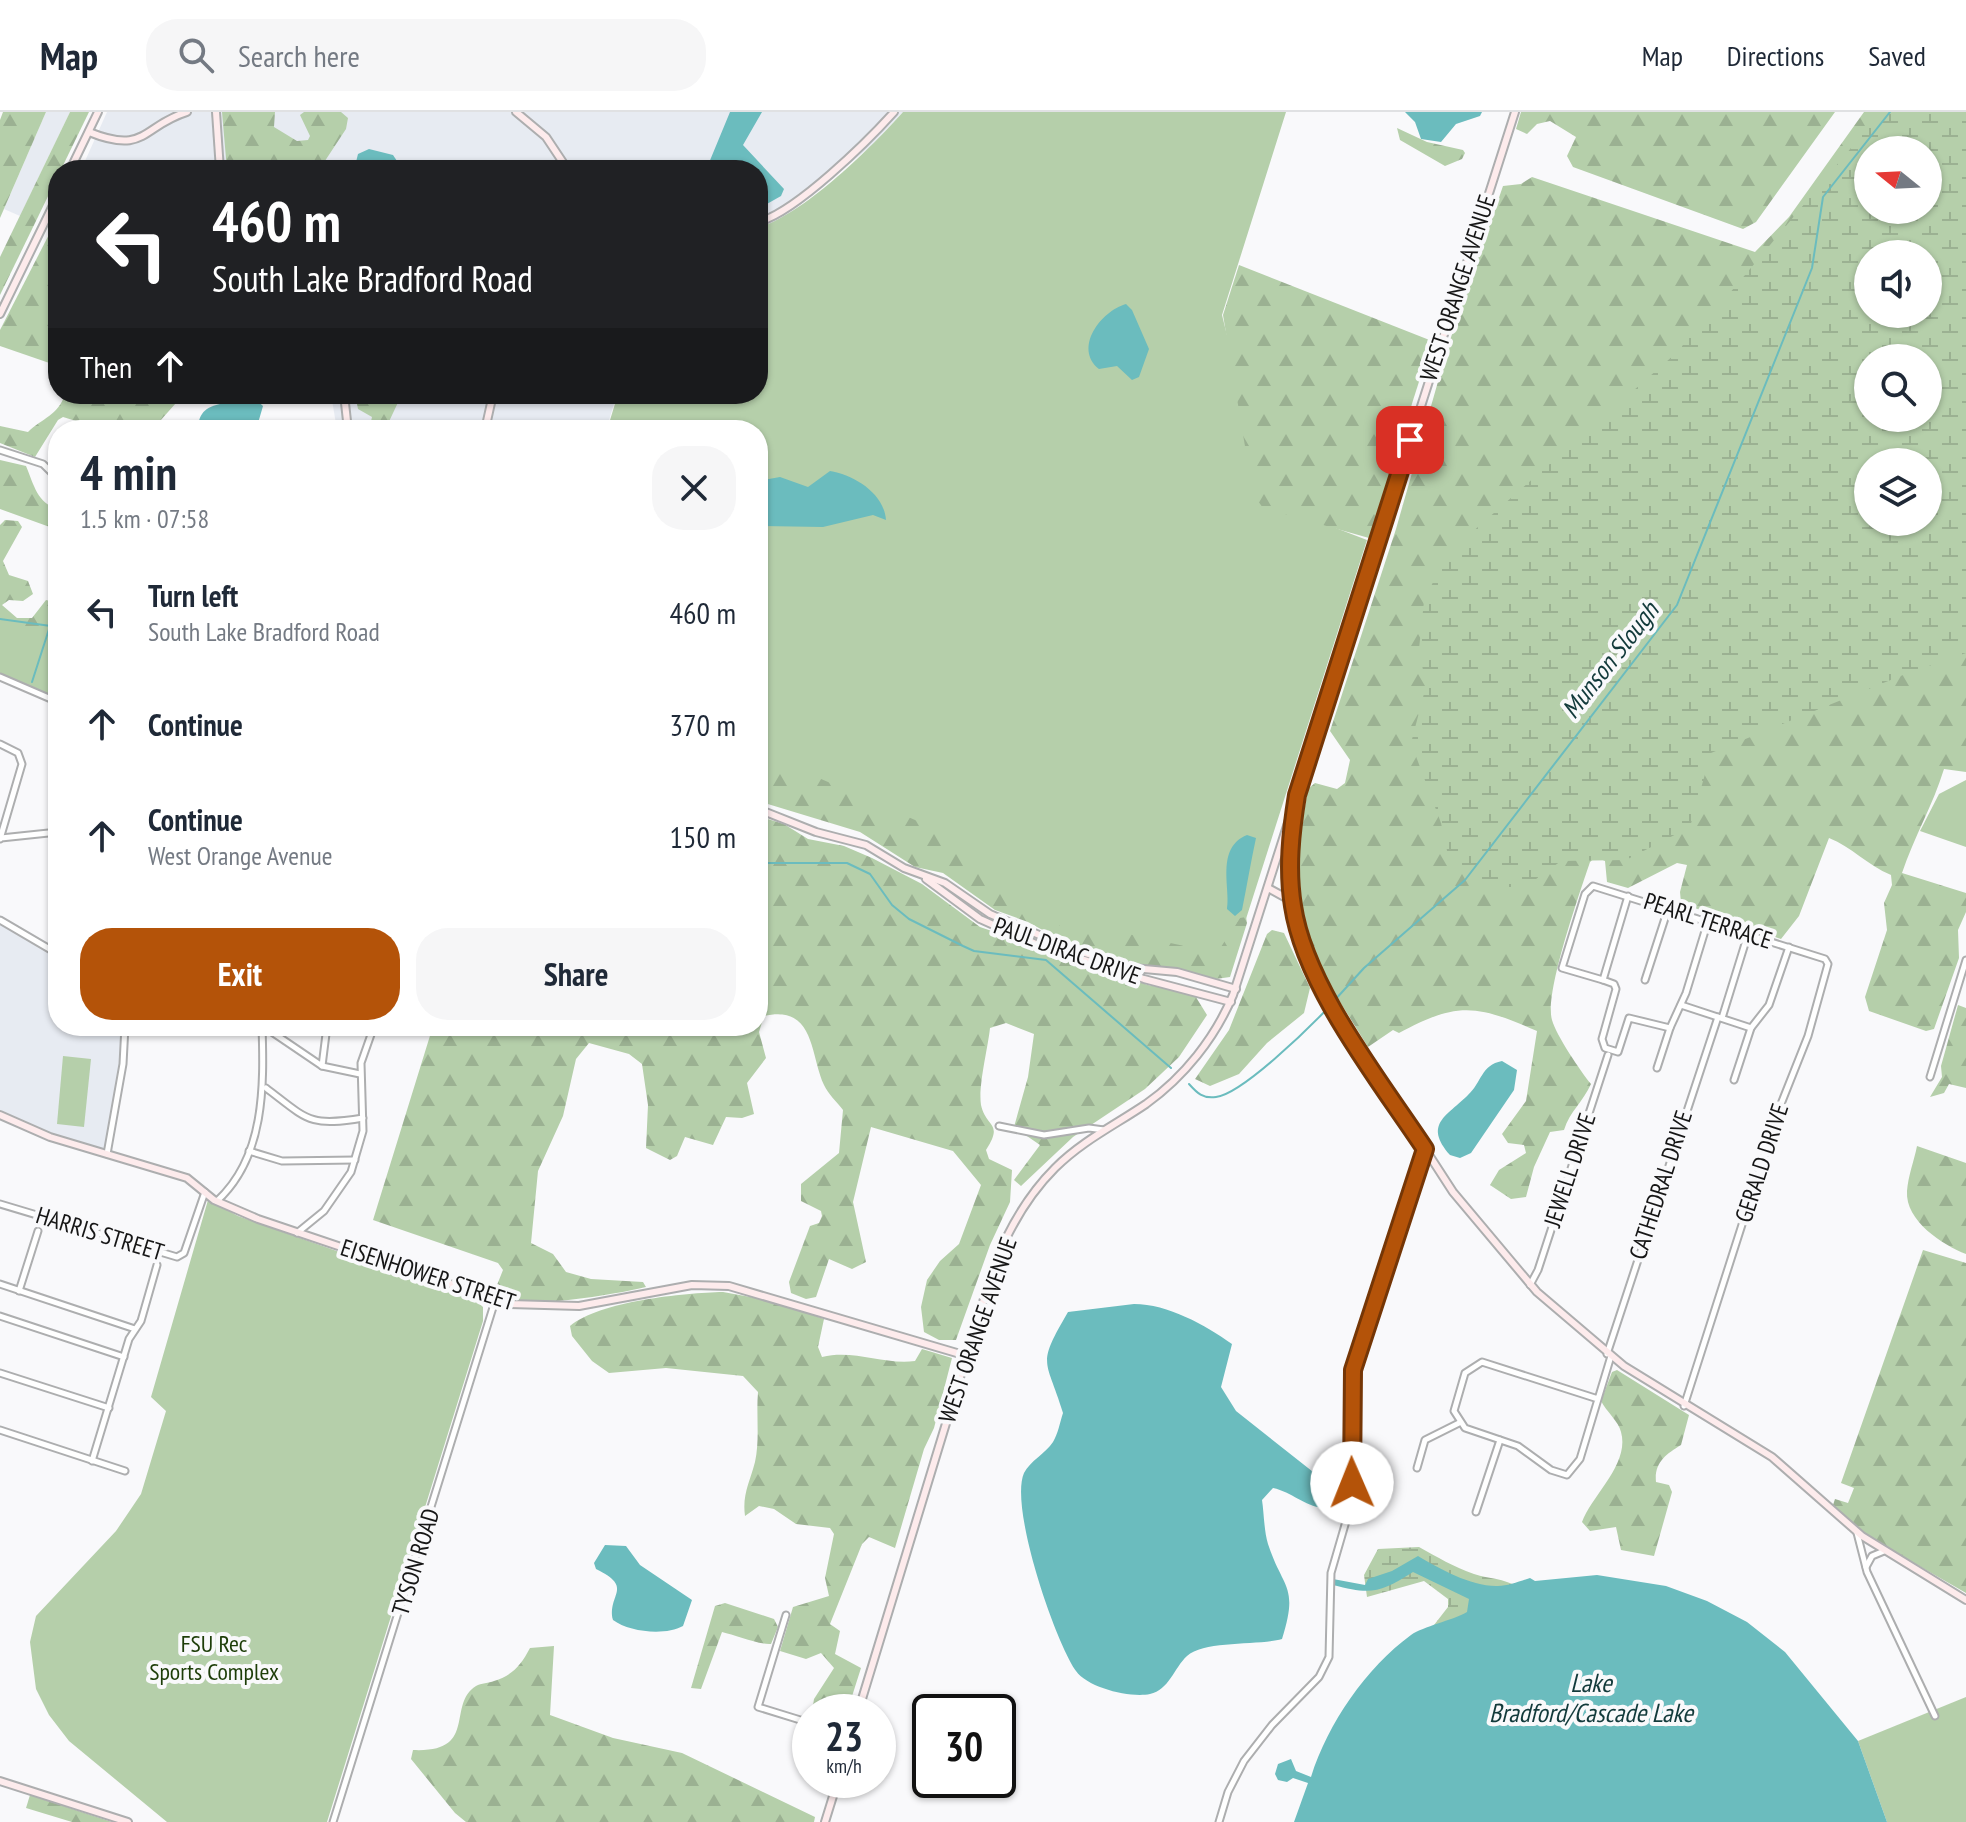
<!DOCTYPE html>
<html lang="en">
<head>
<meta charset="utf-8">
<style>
  body { margin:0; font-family:"PT Sans Narrow",sans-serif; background:#f6f6f7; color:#1f2937; height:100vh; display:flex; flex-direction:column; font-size:30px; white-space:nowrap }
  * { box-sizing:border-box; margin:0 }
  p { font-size:26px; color:#747a83 }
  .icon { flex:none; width:44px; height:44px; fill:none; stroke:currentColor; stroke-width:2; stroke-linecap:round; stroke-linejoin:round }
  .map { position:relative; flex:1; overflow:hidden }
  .panel { position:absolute; left:48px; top:308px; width:720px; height:616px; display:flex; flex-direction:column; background:#fff; border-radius:32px; box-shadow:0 2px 6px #0004 }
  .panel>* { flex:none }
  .hud { position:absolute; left:48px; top:48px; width:720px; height:244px; border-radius:32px; box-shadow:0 2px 6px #0004; background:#202124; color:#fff; overflow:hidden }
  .needle { width:52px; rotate:288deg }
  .controls { position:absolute; left:1854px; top:24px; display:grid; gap:16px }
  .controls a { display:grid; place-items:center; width:88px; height:88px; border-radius:50%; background:#fff; box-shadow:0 2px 6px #0004; font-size:40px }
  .speed { position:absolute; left:792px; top:1582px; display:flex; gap:16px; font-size:40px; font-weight:700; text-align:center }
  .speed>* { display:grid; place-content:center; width:104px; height:104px; border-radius:50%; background:#fff; box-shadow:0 2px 6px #0004; line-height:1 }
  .speed small { font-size:20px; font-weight:400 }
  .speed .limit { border:4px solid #111; border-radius:12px; background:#fff; color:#111 }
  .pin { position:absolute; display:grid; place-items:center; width:68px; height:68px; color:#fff; margin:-34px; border-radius:16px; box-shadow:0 4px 12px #0006 }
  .me { position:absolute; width:88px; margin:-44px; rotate:359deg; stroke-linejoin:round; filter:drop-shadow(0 0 6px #0008) }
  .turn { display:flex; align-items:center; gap:28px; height:168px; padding:0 32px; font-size:36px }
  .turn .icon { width:104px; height:104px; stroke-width:2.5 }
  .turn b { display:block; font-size:56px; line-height:68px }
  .then { display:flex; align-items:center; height:76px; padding:0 32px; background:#0003; gap:16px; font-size:30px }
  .round { display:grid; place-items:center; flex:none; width:84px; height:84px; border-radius:32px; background:#f6f6f7 }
  .head { display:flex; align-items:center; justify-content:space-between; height:136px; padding:0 32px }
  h1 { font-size:48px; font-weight:700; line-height:60px }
  .action { display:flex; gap:16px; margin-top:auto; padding:16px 32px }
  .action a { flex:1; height:92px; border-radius:32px; background:#b45309; color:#fff; font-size:32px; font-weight:700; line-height:92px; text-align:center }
  .action a+a { background:#f6f6f7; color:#1f2937 }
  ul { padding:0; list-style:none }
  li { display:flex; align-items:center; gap:24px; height:112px; padding:0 32px }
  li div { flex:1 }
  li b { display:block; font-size:30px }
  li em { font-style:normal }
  header { display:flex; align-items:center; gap:48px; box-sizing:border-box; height:112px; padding:0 40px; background:#fff; border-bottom:2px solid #e0e1e3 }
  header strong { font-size:38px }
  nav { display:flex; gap:44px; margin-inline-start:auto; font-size:28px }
  .search { width:560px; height:72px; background:#f6f6f7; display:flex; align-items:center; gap:20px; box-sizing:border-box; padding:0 28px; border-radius:32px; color:#747a83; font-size:30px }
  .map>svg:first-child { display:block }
  .built { fill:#e7ebf2 }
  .green { fill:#b5cfaa }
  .forest { fill:url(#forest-firs); fill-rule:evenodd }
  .wetland { fill:url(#wetland-marsh); fill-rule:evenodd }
  .water { fill:#6bbcbe }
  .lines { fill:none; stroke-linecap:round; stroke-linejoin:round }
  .stream { stroke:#6bbcbe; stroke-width:2 }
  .street-casing { stroke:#adaeaf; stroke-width:9 }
  .secondary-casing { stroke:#adaeaf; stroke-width:10 }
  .street { stroke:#fff; stroke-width:5 }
  .secondary { stroke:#fdebec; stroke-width:6 }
  .route-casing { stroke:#753606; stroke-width:20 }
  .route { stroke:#b45309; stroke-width:14 }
  .labels { text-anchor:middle; stroke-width:8; stroke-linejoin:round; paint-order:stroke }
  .street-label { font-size:24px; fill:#161616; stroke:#f9f9fb }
  .park-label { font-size:24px; fill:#1d3d08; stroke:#f9f9fb }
  .water-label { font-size:26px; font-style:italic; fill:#123a3b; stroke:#f9f9fb }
</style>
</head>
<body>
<header>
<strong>Map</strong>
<div class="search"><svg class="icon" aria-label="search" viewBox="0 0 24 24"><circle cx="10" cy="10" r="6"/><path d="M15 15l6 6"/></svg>Search here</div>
<nav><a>Map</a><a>Directions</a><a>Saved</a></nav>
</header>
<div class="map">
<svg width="1966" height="1710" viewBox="0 0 1966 1710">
  <defs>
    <pattern id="forest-firs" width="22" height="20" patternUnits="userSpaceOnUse" patternTransform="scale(2)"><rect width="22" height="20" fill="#b5cfaa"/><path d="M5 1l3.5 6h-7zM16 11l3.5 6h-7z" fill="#9bb192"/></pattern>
    <pattern id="wetland-marsh" width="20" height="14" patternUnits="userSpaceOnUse" patternTransform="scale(2)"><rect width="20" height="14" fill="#b5cfaa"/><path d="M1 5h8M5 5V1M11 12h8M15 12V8" fill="none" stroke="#9bb192"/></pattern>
  </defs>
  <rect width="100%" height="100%" fill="#f9f9fb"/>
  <g class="built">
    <polygon points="46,0 70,0 20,104 4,97"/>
    <polygon points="107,0 903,0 870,35 783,107 758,116 758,58 81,58"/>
    <polygon points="331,282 617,282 606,318 337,318"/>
    <polygon points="0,811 58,845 58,914 122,914 122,948 104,1038 44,1020 0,1000"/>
  </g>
  <g class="green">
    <path d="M903,0H1286L1222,203L1268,390L1367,428L1230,857L1081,828L1000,790L911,726L758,668V318H607L618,282H758V116C805,101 870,37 903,0Z"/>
    <polygon points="0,508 58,518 58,587 0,562"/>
    <polygon points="1966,668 1966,735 1920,719 1939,682"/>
    <polygon points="63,944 91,947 84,1015 57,1012"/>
    <polygon points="208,1088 238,1104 475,1188 483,1195 483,1209 327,1710 167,1710 69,1629 49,1603 36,1577 30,1530 36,1504 116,1419 141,1382 166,1299 151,1285"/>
    <polygon points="1966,1585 1966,1710 1887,1710 1858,1629"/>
  </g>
  <g class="forest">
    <polygon points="3,0 46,0 0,106 0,8"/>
    <polygon points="70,0 89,0 0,183 0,145"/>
    <polygon points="222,0 275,0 274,15 297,29 308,28 310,24 300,3 304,0 341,0 348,6 346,17 319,58 227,58"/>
    <polygon points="1521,0 1835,0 1756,110 1743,117 1573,55 1567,44 1576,25 1550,9 1537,12 1527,22 1516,17"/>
    <path d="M1864,0H1966V660L1944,657C1933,693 1914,725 1902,761L1966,781V800L1958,818L1959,846L1934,917L1926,919L1869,899L1865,885L1887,818L1884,791L1892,773L1891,763C1867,753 1852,735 1829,726L1799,804L1781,827L1681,791L1680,780L1687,753L1677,751L1628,776L1607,770L1605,749L1596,745L1590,750C1580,780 1544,882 1552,908C1556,923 1581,960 1591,972C1583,990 1570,999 1564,1018L1550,1020L1534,1055L1526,1085L1511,1087L1490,1073L1499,1058L1526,1041L1524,1033L1508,1031L1502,1022L1526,989L1537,919C1477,893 1458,889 1399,921L1393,918L1368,935C1341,890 1304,840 1298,786C1294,750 1302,713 1308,677L1315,671L1337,677L1345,671L1350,648L1330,619L1396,417L1449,231L1503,74L1521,72L1532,65L1755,140L1789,105ZM1868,38H1928V98H1868ZM1868,142H1928V202H1868ZM1868,246H1928V306H1868ZM1868,350H1928V410H1868Z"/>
    <polygon points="1397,16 1427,30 1463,38 1465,41 1462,47 1445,54 1400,28"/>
    <polygon points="58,105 58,254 0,234 0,218"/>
    <polygon points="1239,153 1432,229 1369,426 1263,396 1253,382 1223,203"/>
    <path d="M65,282H184L152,318H105L63,305L58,308L35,345L0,331V314L28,320C42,306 58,304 65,282Z"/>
    <polygon points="355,282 402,282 385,318 369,318 372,305 358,297"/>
    <path d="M0,348L26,354C34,373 37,391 58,397V418L0,397Z"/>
    <polygon points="5,408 18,409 22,415 3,449 9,463 28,469 33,482 23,489 9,488 2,493 17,506 32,506 46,488 58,491 58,526 0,517 0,413"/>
    <polygon points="758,647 812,663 954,725 986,752 1004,788 1071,819 1099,822 1119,820 1217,841 1240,806 1246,805 1247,811 1230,865 1216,867 1135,851 1057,826 1028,810 995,798 943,761 915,755 860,720 758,689"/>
    <path d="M758,704L784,712L808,727L844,734L872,746L922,772L980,815L1148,873L1194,882L1207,903L1179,945L1145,977L1073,1025L1021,1074L1014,1068L1040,1033L1014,1015L1028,965L1034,922L1006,911L990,916C988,936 978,974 981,993C986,1016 1004,1010 986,1038L989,1047L1012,1058L1010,1090L990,1133L956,1228H939L924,1220L921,1195L927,1168L940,1149L959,1132L981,1073L953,1039L871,1015L853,1090L866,1150L852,1157L829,1147L816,1185L806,1187L791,1181L789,1170L810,1114L819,1111L822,1104L821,1099L801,1089V1072L839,1041L843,998C837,990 828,982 824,973C810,943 815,892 764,904L759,920L766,946L747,971L754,1002L742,1006L726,1005L713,1033L685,1025L677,1044L670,1048L646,1036L648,993L642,952L629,942L589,931L576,947L563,1004L538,1059L531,1131L553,1142L566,1160L591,1167L643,1170L646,1175C621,1181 509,1203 495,1178L503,1158L498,1151L373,1108L433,914H758Z"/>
    <polygon points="1272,818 1284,821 1310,876 1304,901 1267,931 1239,962 1210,974 1195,967 1229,918 1267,822"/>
    <polygon points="1958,893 1966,896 1966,976 1949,972 1944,981 1930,985 1942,965 1941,954"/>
    <path d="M1917,1034L1966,1051V1142C1943,1133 1905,1109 1907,1079C1908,1064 1914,1049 1917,1034Z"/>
    <polygon points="1923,1138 1966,1151 1966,1481 1862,1421 1832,1396 1835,1387 1848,1391 1854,1376 1841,1371"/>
    <path d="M723,1180L772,1189L824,1207L818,1235L822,1245C854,1237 883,1253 915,1249L922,1237L952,1246L934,1316L924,1337L895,1436L869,1425L862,1432L830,1512L840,1519L835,1542L861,1556L847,1600H812L814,1587L834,1556L821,1541L806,1547L780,1539L793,1495L829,1484L825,1466L834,1422L830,1416L796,1412L774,1397L759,1394L745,1404C742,1382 750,1370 755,1350C760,1327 756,1303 758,1280L743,1264L666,1256L609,1261L592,1249L572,1224L570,1214C600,1189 684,1181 723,1180Z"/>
    <path d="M1617,1258L1689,1303L1681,1333C1666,1342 1654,1351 1656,1370L1669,1373L1672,1380L1654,1444L1621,1438L1616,1415L1590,1419L1582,1410C1592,1383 1630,1352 1621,1320C1619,1310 1606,1299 1601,1289L1612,1260Z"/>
    <path d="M725,1491L774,1507L778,1515L771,1532C760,1533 735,1523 722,1520L701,1577L691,1576L715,1494Z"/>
    <path d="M554,1534L550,1603L613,1626L682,1641L815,1705L814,1710H466L455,1701L411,1647L413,1638C479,1641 446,1593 476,1574C481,1571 489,1571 494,1569C513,1563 521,1553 530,1536Z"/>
    <polygon points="30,1683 112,1710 72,1710 26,1696"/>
  </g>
  <g class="wetland">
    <path d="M1881,0H1966V541L1903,563L1711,641L1690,715L1626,748L1561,749L1525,775H1493L1449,748L1441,711L1411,631L1426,574L1419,537L1424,489L1446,443L1674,243L1735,175ZM1868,38H1928V98H1868ZM1868,142H1928V202H1868ZM1868,246H1928V306H1868ZM1868,350H1928V410H1868Z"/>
    <path d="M1419,1435C1437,1445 1454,1455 1474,1462C1490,1467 1503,1466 1518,1475L1439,1517L1434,1513L1448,1495V1487L1424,1469L1367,1485L1364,1463L1378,1437Z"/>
  </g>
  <g class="water">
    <polygon points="730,0 762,0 743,33 784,77 781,84 758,97 758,58 706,58"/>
    <polygon points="1405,0 1482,0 1480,4 1456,12 1441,30 1421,27 1415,10"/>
    <polygon points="369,37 393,43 403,58 354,58 358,42"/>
    <path d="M1126,192L1132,198L1149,237L1139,265L1132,268L1117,254L1099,257C1073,236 1101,199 1126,192Z"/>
    <path d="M253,285L263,294L256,318H198C198,299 208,294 225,291L227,286L241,291Z"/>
    <path d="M830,359C854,363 884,381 886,408L873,403L823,415L758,414V369L780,365L808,375Z"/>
    <path d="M1247,723L1256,726C1251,749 1247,773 1242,798L1235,804L1227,797C1231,777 1215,736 1247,723Z"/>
    <path d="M1502,949L1517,958L1514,978L1471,1041L1460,1046L1450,1043C1423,1012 1447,1004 1468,983C1482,970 1481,953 1502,949Z"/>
    <path d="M1134,1192C1168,1192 1205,1213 1232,1232L1221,1275L1236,1299L1322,1367L1330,1385L1323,1396C1304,1394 1292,1380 1273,1376L1262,1388C1264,1401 1264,1419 1268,1432C1283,1478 1299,1473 1282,1527C1258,1534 1205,1528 1187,1544C1174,1556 1169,1578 1150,1582C1130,1586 1088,1576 1076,1559C1055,1529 1009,1395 1024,1361C1030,1349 1046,1341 1053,1330C1058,1322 1060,1310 1063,1301C1046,1245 1036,1255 1068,1200Z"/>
    <path d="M605,1433L626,1434L640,1453L692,1488L683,1514C665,1524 629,1520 613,1508C607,1482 635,1476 596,1457L594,1451Z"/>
    <path d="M1418,1444C1440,1457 1472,1475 1498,1474C1508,1474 1520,1469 1530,1466L1535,1469L1597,1463L1666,1474L1707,1489L1747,1510L1785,1540L1858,1629L1887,1710H1294L1308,1671L1293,1666L1287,1670L1278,1668L1275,1662L1278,1652L1291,1647L1296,1659L1311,1665C1328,1611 1366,1556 1411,1523C1424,1514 1451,1509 1467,1500L1469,1487L1413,1460C1380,1481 1371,1483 1333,1473V1467L1365,1473L1368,1467L1392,1459Z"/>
  </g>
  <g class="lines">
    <g class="stream">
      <polyline points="0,507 58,515"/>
      <polyline points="32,570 50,514"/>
      <polyline points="758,751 847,751 870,762 892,793 909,807 963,834 974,839 1046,848 1171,956"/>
      <polyline points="1333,890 1364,856 1465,768 1677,493 1812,156 1823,85 1890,0"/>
      <path d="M1189,972C1197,981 1203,987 1216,985C1242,982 1309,916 1329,895"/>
    </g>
    <g class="street-casing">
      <g id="street">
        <polyline points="0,338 43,352 58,367"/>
        <polyline points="0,565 58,590"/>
        <polyline points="0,632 18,641 22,652 0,727"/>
        <polyline points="1,726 58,720"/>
        <polyline points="1628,784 1603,868 1614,872 1616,877 1602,927 1605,936 1618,940 1629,906 1670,916 1686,881 1708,809"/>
        <polyline points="0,808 58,842"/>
        <polyline points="1603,868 1562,856 1585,782 1593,774 1825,847 1828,852 1808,924 1779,997 1684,1294"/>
        <polyline points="1645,868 1668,797"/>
        <polyline points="1681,893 1751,916"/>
        <polyline points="1722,906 1748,822"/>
        <polyline points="263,914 322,954 360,962"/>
        <polyline points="322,954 327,914"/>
        <polyline points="1657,956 1670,916"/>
        <polyline points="1930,965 1966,848"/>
        <polyline points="1734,968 1751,916 1769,893 1789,835"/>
        <path d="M266,976C308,1008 309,1015 363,1006"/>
        <polyline points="999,1014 1044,1023 1089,1016 1104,1018"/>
        <polyline points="249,1039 282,1049 355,1048"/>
        <polyline points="107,1042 123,952 125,914"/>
        <path d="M217,1089C265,1045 264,974 262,914"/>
        <polyline points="0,1092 177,1145 184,1141 205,1080"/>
        <polyline points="297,1121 324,1099 351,1060 363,1019 361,951 374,914"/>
        <polyline points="0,1172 135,1217"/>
        <polyline points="1530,1173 1538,1158 1608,943"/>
        <polyline points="19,1179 38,1119"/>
        <polyline points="0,1204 124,1245"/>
        <polyline points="1607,1242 1718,905"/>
        <polyline points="0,1261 109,1296"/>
        <polyline points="1598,1287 1482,1250 1465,1261 1454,1299 1465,1316 1518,1334 1551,1358 1567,1363 1580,1347 1611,1244"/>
        <polyline points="0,1318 125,1359"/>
        <polyline points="92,1349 129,1227 141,1209 157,1153"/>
        <polyline points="1417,1356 1425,1328 1459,1311"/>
        <polyline points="1476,1400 1500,1328"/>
        <polyline points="1857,1421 1867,1460 1935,1604"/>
        <polyline points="1866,1455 1872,1444 1884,1439"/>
        <polyline points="786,1503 758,1595 810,1611"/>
        <polyline points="333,1710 495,1189"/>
        <polyline points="1219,1710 1228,1680 1244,1649 1272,1613 1319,1565 1329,1545 1331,1461 1351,1392 1353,1258 1425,1037"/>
      </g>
    </g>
    <g class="secondary-casing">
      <g id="secondary">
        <polyline points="216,0 220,58"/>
        <polyline points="516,0 546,25 568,58"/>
        <path d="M89,20C146,43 142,14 187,0"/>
        <polyline points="70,58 98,0"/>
        <path d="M758,110C795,101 868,29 894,0"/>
        <polyline points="0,202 58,83"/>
        <polyline points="344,282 348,318"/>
        <polyline points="485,318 493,282"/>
        <polyline points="758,697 816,720 866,733 904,756 945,771 990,802 1072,837 1133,856 1177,860 1236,877"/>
        <polyline points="926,767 980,807 1038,833 1144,867 1231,890"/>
        <polyline points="1268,776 1290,788 1306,841 1326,884 1453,1080 1537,1180 1624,1254 1772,1345 1862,1424 1966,1488"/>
        <polyline points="1292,791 1290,749 1294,706"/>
        <polyline points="0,1003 50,1025 187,1066 214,1088 258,1107 510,1192 579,1194 692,1173 729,1174 967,1244"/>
        <path d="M858,1600L994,1154C1008,1118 1028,1083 1055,1056C1082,1029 1115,1013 1146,992C1184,965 1215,926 1233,883L1515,0"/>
        <polyline points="0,1669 128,1710"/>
        <polyline points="825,1710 838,1668"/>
      </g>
    </g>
    <use href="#street" class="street"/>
    <use href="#secondary" class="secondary"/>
  </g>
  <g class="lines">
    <g class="route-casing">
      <path id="route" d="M1352,1371L1353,1258L1425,1037C1380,969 1305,875 1293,794C1287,757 1291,720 1297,683L1410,328"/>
    </g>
    <use href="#route" class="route"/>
  </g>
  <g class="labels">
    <g class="street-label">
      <text transform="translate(1458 176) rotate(-72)" y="8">WEST ORANGE AVENUE</text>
      <text transform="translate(1708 809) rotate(18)" y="8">PEARL TERRACE</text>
      <text transform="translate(1067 839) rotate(20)" y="8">PAUL DIRAC DRIVE</text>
      <text transform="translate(1762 1051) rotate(-72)" y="8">GERALD DRIVE</text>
      <text transform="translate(1570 1058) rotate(-72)" y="8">JEWELL DRIVE</text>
      <text transform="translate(1661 1073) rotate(-72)" y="8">CATHEDRAL DRIVE</text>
      <text transform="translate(100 1122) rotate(17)" y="8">HARRIS STREET</text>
      <text transform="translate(428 1163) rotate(18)" y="8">EISENHOWER STREET</text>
      <text transform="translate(978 1218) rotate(-71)" y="8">WEST ORANGE AVENUE</text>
      <text transform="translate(416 1450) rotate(-73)" y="8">TYSON ROAD</text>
    </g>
    <g class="park-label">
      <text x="214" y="1540">FSU Rec<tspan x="214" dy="28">Sports Complex</tspan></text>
    </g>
    <g class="water-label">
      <text transform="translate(1610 548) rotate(-52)" y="9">Munson Slough</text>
      <text x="1591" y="1580">Lake<tspan x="1591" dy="30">Bradford/Cascade Lake</tspan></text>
    </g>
  </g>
</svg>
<div class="controls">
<a><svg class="needle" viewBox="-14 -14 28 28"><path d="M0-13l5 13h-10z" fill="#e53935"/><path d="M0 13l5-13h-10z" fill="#747a83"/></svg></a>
<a><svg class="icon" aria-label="sound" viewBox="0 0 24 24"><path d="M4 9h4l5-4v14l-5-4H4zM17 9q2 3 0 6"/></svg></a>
<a><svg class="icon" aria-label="search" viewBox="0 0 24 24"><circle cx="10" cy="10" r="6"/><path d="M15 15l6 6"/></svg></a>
<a><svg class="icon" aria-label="layers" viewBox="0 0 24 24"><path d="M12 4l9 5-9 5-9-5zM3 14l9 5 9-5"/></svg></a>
</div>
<div class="speed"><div>23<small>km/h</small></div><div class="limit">30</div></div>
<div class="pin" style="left:1410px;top:328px;background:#d93025"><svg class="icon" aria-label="arrive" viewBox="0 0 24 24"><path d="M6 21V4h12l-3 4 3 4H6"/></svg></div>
<svg class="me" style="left:1352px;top:1371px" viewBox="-20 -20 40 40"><circle r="19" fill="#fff"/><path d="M0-13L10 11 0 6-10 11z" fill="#b45309"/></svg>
<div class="hud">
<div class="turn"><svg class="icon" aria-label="left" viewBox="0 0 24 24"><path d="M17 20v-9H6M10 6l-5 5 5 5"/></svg><div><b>460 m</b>South Lake Bradford Road</div></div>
<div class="then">Then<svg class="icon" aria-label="ahead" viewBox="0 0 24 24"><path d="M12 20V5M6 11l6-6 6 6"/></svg></div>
</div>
<section class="panel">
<div class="head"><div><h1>4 min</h1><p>1.5 km · 07:58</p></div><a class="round"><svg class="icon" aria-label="close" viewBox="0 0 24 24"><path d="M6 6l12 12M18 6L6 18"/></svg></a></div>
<ul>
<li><svg class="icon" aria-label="left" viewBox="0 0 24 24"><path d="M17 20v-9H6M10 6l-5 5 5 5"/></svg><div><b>Turn left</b><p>South Lake Bradford Road</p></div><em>460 m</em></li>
<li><svg class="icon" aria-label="ahead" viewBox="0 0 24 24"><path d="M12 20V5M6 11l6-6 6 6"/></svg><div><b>Continue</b></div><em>370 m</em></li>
<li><svg class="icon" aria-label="ahead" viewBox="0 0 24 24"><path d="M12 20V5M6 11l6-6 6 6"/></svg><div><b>Continue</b><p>West Orange Avenue</p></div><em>150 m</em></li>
</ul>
<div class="action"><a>Exit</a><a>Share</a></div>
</section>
</div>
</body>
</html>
